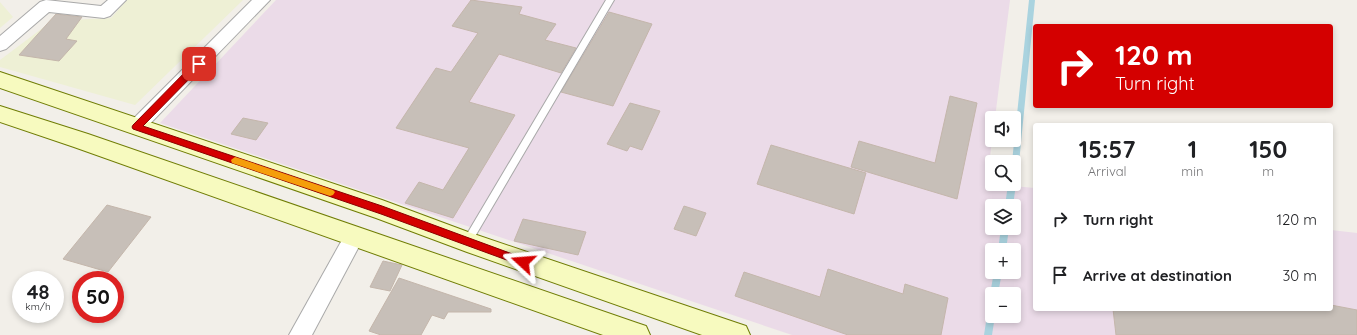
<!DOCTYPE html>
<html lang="en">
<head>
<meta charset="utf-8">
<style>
  body { margin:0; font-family:Quicksand,sans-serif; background:#f2f2f2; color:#202124; height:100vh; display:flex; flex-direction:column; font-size:15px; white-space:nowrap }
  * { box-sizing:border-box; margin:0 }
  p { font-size:13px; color:#757577 }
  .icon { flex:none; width:22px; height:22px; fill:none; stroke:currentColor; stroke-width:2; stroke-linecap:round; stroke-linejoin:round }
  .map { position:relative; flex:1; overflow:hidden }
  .drawer { position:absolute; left:1033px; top:123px; width:300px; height:188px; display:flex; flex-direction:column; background:#fff; border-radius:4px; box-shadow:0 2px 6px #0003 }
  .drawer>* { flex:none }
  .top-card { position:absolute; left:1033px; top:24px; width:300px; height:84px; border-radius:4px; box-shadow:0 2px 6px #0003; background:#d40000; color:#fff; overflow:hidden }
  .buttons { position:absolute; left:985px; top:111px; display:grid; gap:8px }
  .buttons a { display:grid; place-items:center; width:36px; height:36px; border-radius:4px; background:#fff; box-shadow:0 2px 6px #0003; font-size:20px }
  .speed { position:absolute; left:12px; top:271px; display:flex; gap:8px; font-size:20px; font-weight:700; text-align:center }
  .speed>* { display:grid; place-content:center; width:52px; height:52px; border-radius:50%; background:#fff; box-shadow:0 2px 6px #0003; line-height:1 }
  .speed small { font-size:10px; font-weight:400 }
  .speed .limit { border:6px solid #d22; background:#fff; color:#111 }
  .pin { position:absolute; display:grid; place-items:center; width:34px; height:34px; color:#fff; margin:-17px; border-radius:8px; box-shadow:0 2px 6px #0006 }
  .me { position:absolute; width:44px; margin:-22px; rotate:289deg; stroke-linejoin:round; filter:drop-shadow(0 0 3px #0008) }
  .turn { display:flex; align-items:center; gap:14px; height:84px; padding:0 16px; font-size:18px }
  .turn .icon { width:52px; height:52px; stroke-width:2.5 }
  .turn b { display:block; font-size:28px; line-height:34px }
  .eta { display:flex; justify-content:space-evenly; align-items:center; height:68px; text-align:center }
  .eta b { font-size:24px; font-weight:700; line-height:28px }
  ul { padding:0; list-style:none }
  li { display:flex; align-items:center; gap:12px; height:56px; padding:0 16px }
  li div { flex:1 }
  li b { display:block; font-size:15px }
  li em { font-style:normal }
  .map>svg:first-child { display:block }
  .industrial { fill:#ebdbe8; fill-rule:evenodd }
  .farmland { fill:#eef0d5 }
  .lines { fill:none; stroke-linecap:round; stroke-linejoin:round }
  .stream { fill:#aad3df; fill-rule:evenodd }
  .building { fill:#c7bfb8; stroke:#c4b6ab }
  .lane-casing { stroke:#a9a9a9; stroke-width:2 }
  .street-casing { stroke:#a9a9a9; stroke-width:2 }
  .secondary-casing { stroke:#707d05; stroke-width:2 }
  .lane { fill:#fff; fill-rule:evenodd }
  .street { fill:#fff; fill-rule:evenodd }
  .secondary { fill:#f7fabf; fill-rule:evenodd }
  .route { fill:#d40000; stroke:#8a0000 }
  .slow { fill:#f59e0b }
</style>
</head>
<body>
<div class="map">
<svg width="1357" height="335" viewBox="0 0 1357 335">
  <rect width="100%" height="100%" fill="#f2efe9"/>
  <path class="industrial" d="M276,0H1010L995,118H992V140L987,182H992V184L1035,188V309H1331V230L1357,233V335H792L160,123ZM992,206H1014V228H992ZM992,250H1014V272H992ZM992,294H1014V316H992Z"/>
  <g class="farmland">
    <polygon points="127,0 243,0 135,105 0,67 0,60 52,21 111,18"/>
    <polygon points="0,2 13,17 0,28"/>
  </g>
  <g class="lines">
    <g class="stream">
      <polygon points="1029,0 1035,0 1018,173 1016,175 1014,176 1014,162 1012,162"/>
      <polygon points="1014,182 1016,184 1013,206 1005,206 1008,184 1014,184"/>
      <polygon points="1001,228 1009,228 1006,250 998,250"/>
      <polygon points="994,272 1002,272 998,294 992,294 992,297 990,294"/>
      <polygon points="992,305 992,316 995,316 992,335 984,335 988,309 989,306"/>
    </g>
  </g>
  <g class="building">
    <polygon points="471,0 522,7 519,14 556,24 545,40 576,48 561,73 499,54 469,102 515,115 453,218 405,203 419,182 443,190 469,148 396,128 436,68 451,72 478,33 452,26"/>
    <polygon points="609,12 652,24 613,106 561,92"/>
    <polygon points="56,14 82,17 66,39 77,41 59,61 19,55"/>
    <polygon points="950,96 977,103 957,199 851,167 859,141 935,163"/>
    <polygon points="630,103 660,111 642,150 630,146 627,151 607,144"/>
    <polygon points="243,118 268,123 256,140 231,134"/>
    <polygon points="771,145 866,173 854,214 757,184"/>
    <polygon points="107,205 151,217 108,272 63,259"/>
    <polygon points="684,206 706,213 696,236 674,229"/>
    <polygon points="523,219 586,232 578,255 514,241"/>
    <polygon points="383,261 402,265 390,291 370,287"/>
    <polygon points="828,269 903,294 905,284 948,298 941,335 848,335 735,296 744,272 820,297"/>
    <polygon points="399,278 491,309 491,312 448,312 444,319 432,315 421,335 381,335 369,331"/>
    <polygon points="1331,305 1357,310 1357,335 1116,335 1113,309 1331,309"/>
  </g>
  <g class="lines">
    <g class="lane-casing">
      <polygon id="lane" points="606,0 614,0 470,245 467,246 464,245 462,242 464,239"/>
    </g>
    <g class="street-casing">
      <g id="street">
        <polygon points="46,0 101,6 108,0 126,0 110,16 104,18 49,12 6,49 0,51 0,36 40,2"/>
        <polygon points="252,0 270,0 142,132 136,134 130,132 127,127 130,122"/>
        <polygon points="354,228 361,231 364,237 312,335 289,335 347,231"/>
      </g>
    </g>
    <g class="secondary-casing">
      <g id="secondary">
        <polygon points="0,72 382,200 468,232 737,323 746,326 750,335 702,335 467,252 376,218 0,88"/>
        <polygon points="0,106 88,134 637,323 646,326 650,335 603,335 74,147 0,122"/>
      </g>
    </g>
    <use href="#lane" class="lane"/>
    <use href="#street" class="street"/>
    <use href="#secondary" class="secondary"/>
  </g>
  <polygon class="route" points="199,60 203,64 202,66 143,126 382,206 526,259 528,262 526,265 523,266 381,214 133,129 132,127 133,125 196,61"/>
  <polygon class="slow" points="235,157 333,190 335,192 333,195 330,196 232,163 231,160"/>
</svg>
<div class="buttons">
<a><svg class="icon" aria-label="sound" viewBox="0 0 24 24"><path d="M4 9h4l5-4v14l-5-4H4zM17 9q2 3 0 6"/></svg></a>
<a><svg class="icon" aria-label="search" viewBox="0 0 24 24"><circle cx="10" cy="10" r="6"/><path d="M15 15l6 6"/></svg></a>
<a><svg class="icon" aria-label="layers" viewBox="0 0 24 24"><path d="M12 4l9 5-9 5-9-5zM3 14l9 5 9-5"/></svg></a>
<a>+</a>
<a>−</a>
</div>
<div class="speed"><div>48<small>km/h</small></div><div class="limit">50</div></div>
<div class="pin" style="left:199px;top:64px;background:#d93025"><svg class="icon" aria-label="arrive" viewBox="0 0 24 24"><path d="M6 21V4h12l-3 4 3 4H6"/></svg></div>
<svg class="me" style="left:523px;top:262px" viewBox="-20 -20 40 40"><path d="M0-17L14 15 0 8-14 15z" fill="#d40000" stroke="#fff" stroke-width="4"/></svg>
<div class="top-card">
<div class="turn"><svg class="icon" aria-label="right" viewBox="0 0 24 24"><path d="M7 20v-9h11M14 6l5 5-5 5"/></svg><div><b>120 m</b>Turn right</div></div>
</div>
<section class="drawer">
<div class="eta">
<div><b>15:57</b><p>Arrival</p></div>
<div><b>1</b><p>min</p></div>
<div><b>150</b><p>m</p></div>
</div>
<ul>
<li><svg class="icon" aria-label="right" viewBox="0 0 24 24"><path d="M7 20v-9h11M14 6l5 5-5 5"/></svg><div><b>Turn right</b></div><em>120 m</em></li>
<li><svg class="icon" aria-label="arrive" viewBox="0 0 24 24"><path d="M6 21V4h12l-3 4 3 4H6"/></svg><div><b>Arrive at destination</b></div><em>30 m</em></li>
</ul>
</section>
</div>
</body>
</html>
